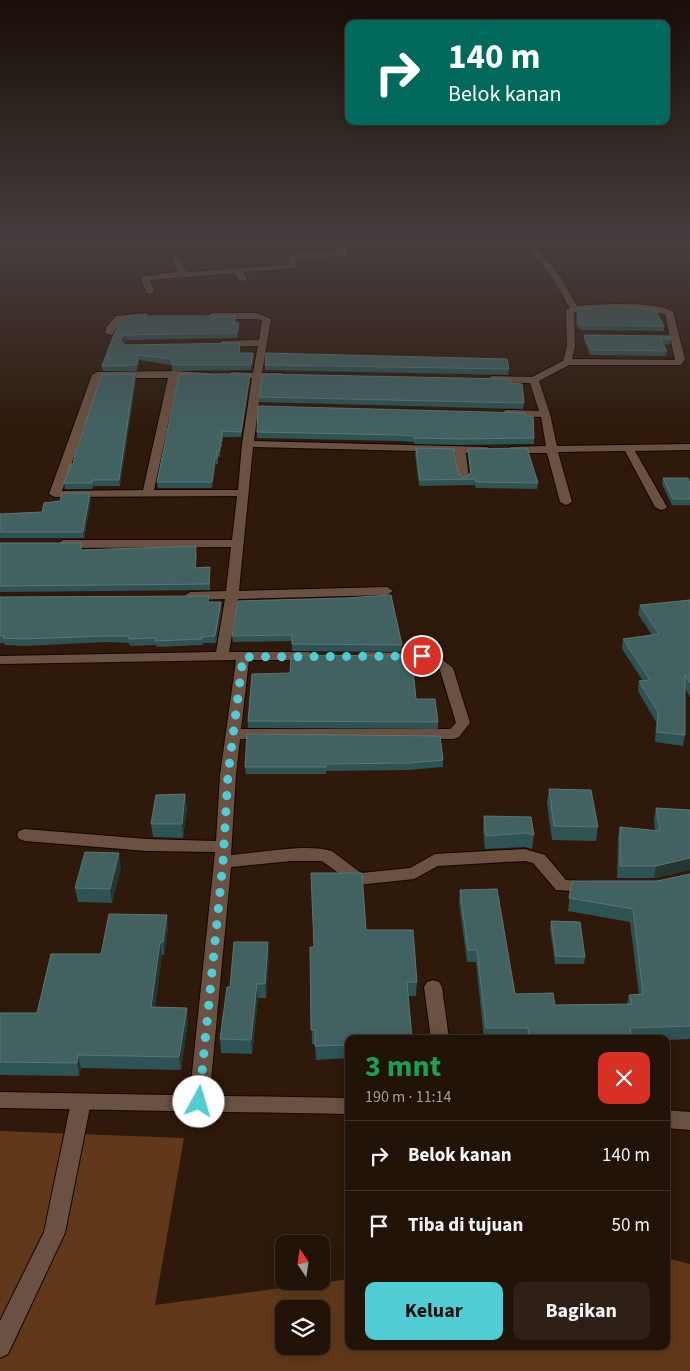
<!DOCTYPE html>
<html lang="id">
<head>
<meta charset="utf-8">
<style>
  body { margin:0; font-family:"Source Sans 3",sans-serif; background:#2e2016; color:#f1f3f6; height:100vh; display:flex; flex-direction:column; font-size:19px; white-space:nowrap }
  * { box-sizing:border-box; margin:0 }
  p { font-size:16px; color:#a29e9c }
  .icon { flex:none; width:28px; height:28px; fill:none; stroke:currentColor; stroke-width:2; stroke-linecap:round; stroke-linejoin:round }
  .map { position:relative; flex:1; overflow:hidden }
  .panel { position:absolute; left:345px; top:1035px; width:325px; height:315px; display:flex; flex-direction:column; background:#221308; border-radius:10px; box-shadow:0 2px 12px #0003,0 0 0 1px #3f3229 }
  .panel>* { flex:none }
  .banner { position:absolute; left:345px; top:20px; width:325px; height:105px; border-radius:10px; box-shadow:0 2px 12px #0003,0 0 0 1px #3f3229; background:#00695c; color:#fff; overflow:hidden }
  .needle { width:32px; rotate:347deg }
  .tools { position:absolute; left:275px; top:1235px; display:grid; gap:10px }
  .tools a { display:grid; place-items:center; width:55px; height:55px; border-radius:10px; background:#221308; box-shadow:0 2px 12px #0003,0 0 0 1px #3f3229; font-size:25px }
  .pin { position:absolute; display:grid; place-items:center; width:42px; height:42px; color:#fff; margin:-21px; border:2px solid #fff; border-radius:50%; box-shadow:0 1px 5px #0007 }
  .me { position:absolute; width:55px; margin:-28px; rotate:6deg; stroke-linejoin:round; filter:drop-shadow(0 0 4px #0008) }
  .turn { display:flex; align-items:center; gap:18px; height:105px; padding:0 20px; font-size:22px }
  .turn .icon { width:65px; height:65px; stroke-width:2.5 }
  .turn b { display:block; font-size:35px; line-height:42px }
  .round { display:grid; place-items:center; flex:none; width:52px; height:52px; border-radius:10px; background:#2e2016 }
  .headline { display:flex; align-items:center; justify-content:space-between; height:85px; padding:0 20px }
  h1 { font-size:30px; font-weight:700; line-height:38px; color:#1e9e55 }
  .cta { display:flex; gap:10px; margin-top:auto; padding:10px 20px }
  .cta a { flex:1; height:58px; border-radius:10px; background:#51ccd4; color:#111; font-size:20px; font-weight:700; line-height:58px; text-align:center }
  .cta a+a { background:#2e2016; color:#f1f3f6 }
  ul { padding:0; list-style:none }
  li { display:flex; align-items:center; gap:15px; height:70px; padding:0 20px; border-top:1px solid #3f3229 }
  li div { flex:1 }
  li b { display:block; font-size:19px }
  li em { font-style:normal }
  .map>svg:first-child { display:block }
  .green { fill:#61391a; fill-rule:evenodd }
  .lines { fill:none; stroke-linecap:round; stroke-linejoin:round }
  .minor-casing { stroke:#150400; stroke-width:2 }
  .tertiary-casing { stroke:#150400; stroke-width:2 }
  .minor { fill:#6a5141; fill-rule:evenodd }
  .tertiary { fill:#6a5141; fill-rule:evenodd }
  .wall { fill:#2e5354 }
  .shaded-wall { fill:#263631 }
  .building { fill:#426262; stroke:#5d7574 }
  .route { stroke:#51ccd4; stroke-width:9; stroke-dasharray:0 16.2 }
</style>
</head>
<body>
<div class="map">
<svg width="690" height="1371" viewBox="0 0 690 1371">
  <rect width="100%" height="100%" fill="#2e190a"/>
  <path class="green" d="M0,1131L184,1138L155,1305L349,1279V1346H666V1258L690,1264V1371H0ZM284,1309H321V1346H284Z"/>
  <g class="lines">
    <g class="minor-casing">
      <g id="minor">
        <polygon points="328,241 356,241 342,244 347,252 345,256 297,258 295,268 243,272 247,279 243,281 240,281 235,273 150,280 154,292 150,294 146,292 141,278 145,276 178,272 172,259 176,257 179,257 186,271 193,272 286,265 288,264 290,255 295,254 339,252 335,245 305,248 301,246 305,244"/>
        <path d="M524,241H532L560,276L577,306C597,304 659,301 673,312L685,359L681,365H569L539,381L550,414L557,446L690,444V450L635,451L667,507L665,509L661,510L655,507L625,451L558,452L572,502L566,505L560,502L547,453H511L506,450L511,447L546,446L541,417L506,416L501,413L506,410L539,411L530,383L492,382L487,379L492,376L532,377L563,361L567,347L566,310L570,308L553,279ZM604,309L637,310L665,314L675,360L572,359L575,347L574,312Z"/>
        <path d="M145,313L148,314V318C128,322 122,313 112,335L105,333L107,326L116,316Z"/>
        <path d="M256,313L271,319L262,373H281L286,376L281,379L262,378L254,441L487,447L492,450L487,453H466L469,479L464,482L459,479L455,452L253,447L239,591L387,587L393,591L387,595L238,599L229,652H309L316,656L309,660H249L241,729H450L456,723L440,670L427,661L361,659L359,656L366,652L435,654L453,668L470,723L459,737L454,739H240L236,775L231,855C259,853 306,843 332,851L361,873L410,868L435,854L525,849L545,855L566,880L594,882L596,886L594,890L588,892L556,890L533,863L525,861L438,866L414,879L358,885L352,883L322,861H291L231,867L209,1102L206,1108L199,1110L192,1108L189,1102L215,852L147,851L25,841L19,839L17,835L19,831L25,829L147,839L216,841L220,775L236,660L0,664V656L216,652L225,599L190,600L184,596L190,592L226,591L231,547L63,548L57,544L63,540H232L237,496L55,497L49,494L92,375L97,372L174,371L211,373L213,375L208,378H178L154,490H238L242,444L252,378H232L227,375L232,372L253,373L258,346L222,347L218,344L222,341L259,340L262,320L256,319H212L208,316L212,313ZM101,378H168L143,490L62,491Z"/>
        <polygon points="433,980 439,982 442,987 449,1039 431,1039 424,987 427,982"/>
        <polygon points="81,1094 88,1096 91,1102 65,1233 8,1354 0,1358 0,1321 44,1232 71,1102 74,1096"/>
      </g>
    </g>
    <g class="tertiary-casing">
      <g id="tertiary">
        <polygon points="0,1092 349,1098 349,1114 0,1108"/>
        <polygon points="666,1110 690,1112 690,1130 666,1128"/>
      </g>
    </g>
    <use href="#minor" class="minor"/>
    <use href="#tertiary" class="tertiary"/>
  </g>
  <g class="wall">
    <polygon points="577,309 664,326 664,331 580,330 576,323 577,317 576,314"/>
    <polygon points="120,319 237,321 236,323 239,328 237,338 126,340 123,343 125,345 240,343 240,353 253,353 254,359 251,370 172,371 172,365 139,360 137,371 103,371 102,366"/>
    <polygon points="584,335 671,339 670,344 663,345 667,351 666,356 590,355 584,340"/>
    <polygon points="265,365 509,369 508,375 265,370"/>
    <polygon points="135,374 136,380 120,486 93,486 92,489 65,489 64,483 73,464 77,449"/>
    <polygon points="250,374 250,380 241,437 222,437 222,447 220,447 220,457 218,457 218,464 216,464 212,488 158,488 157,482"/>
    <polygon points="511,383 524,403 523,409 259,402 259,397"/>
    <polygon points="525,416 534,438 534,444 460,445 414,444 414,442 399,441 257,438 257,432"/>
    <polygon points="416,448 463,478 470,473 468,455 468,449 538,483 537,489 476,488 475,485 419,486 415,454"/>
    <polygon points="663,478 690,483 690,505 672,505 662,484"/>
    <polygon points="91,499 84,538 0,538 0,514 42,512"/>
    <polygon points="0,543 82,550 197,553 196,567 210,573 210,590 0,592"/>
    <polygon points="0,597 209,602 222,608 216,643 203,643 203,645 156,647 156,645 130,646 129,643 106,642 24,646 5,645 4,643 0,643"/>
    <polygon points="345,598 402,645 402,652 292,651 292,641 233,642 232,636"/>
    <polygon points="690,600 690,697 685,688 685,735 683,746 655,742 656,722 638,691 639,681 643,681 622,649 623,639 652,635 638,614 640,605"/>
    <polygon points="290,673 416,699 438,722 438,729 248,728 248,721"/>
    <polygon points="443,760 443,767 409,770 326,771 326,774 246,774 245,767"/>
    <polygon points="549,789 598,827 596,841 552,840 547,803"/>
    <polygon points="185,794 187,808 183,838 153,837 151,824"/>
    <polygon points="656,808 690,810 690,870 654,878 617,878 618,839 620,827 655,831 654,820"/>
    <polygon points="484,816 534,835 532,849 525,847 485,849 483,830"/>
    <polygon points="121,867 112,903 78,902 75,888"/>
    <polygon points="690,874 690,1039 666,1040 666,1039 484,1039 476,962 467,962 459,902 460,890 515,994 555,1005 627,1004 629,995 639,994 630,922 568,911 572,881 657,881"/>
    <polygon points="551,921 585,957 584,964 555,964 550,928"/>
    <polygon points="168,928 164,955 162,955 155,1007 188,1021 181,1070 81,1068 79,1076 0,1075 0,1013 37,1013"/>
    <polygon points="366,930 417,982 416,996 408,996 349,1039 349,1058 316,1060 315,1044 312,1044 310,947 313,947"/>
    <polygon points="269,957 266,998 258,998 252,1054 221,1053 220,1039 230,987"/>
  </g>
  <g class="shaded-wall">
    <polygon points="239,323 239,328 237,338 237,333"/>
    <polygon points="125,335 126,340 120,345 120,340"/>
    <polygon points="253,353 254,359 251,370 251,365"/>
    <polygon points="138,355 139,360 137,371 137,365"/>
    <polygon points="135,374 136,380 120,486 119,480"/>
    <polygon points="250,374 250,380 241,437 241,432"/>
    <polygon points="215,458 216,464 212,488 212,482"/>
    <polygon points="90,493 91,499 84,538 83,532"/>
    <polygon points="221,602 222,608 216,643 215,636"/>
    <polygon points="185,794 187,808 183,838 182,824"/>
    <polygon points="119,853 121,867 112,903 110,889"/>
    <polygon points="690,858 690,870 654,878 656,866"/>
    <polygon points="167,915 168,928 164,955 163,942"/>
    <polygon points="160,942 162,955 153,1020 151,1007"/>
    <polygon points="268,942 269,957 266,998 265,984"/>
    <polygon points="257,984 258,998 252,1054 251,1040"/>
    <polygon points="187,1008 188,1021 181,1070 179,1057"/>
    <polygon points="78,1055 81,1068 79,1076 77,1063"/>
  </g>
  <g class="building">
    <polygon points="605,306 655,309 664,326 580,325 577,318 579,316 577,309"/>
    <polygon points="127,316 236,316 234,323 239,323 237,333 125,335 120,340 125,345 240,343 239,353 253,353 251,365 172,365 172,359 138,355 137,365 102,366 120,319"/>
    <polygon points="584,335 670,336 671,339 660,339 667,351 591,350"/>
    <polygon points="266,353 507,359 509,369 265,365"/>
    <polygon points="102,374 135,374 119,480 92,480 92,483 64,483 71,464 73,464 76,449 77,449"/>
    <polygon points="179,374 250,374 241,432 222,431 222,441 220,442 220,451 217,451 217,458 215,458 212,482 157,482"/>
    <polygon points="263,374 510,379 511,383 522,384 524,403 259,397"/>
    <polygon points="258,406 525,413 525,416 533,416 534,438 460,439 414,438 414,436 399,435 257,432"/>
    <polygon points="416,448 454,449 458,473 463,478 471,473 468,449 527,448 538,483 476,482 475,479 420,480"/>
    <polygon points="663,478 688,478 690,483 690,499 673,499"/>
    <polygon points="62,493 90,493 83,532 0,532 0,514 42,512 44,503 60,501"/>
    <polygon points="0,543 81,543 81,550 196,546 195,568 210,567 209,584 0,586"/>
    <polygon points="391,595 402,645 292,644 292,635 232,636 238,601 345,598"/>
    <polygon points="209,596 208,602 221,602 215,636 202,637 202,639 155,641 156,638 129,639 129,636 105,636 23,639 3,638 4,636 0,636 0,597"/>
    <polygon points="690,600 690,683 685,675 685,735 657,732 658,712 639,681 650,680 623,639 659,634 640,605"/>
    <polygon points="291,655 404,656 406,669 413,669 416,699 435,699 438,722 248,721 252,674 290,673"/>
    <polygon points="247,734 440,736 443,760 409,763 326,764 326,767 245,767"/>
    <polygon points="549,789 591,790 598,827 554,826"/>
    <polygon points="185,794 182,824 151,824 156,795"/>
    <polygon points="656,808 690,810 690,858 656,866 620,866 620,827 660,831"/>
    <polygon points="484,816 531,817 534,835 526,833 486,836"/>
    <polygon points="85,852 119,853 110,889 75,888"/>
    <polygon points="311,873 362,873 366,930 413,930 417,982 407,982 412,1039 349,1039 349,1045 315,1046 315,1030 311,1030 310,947 314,947"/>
    <polygon points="690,874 690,1026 630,1028 632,1039 529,1039 528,1028 486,1028 477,950 468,950 460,890 497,889 515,994 553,993 555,1005 632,1004 629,995 643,994 633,909 569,898 572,881 657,881"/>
    <polygon points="109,914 167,915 163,942 160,942 151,1007 187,1008 179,1057 78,1055 77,1063 0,1062 0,1013 37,1013 51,954 101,954"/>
    <polygon points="551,921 580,922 585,957 556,956"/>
    <polygon points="234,942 268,942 265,984 257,984 251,1040 220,1039 227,987 230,987"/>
  </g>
  <linearGradient id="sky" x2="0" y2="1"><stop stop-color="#190e06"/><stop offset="0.56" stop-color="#463e3e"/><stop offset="1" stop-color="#463e3e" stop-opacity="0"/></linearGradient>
  <rect width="690" height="433" fill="url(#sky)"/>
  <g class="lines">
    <polyline class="route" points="199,1102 223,862 228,775 243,657 422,656"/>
  </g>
</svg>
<div class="tools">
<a><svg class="needle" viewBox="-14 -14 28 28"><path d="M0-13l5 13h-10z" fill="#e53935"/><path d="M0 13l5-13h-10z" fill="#a29e9c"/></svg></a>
<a><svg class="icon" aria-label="layers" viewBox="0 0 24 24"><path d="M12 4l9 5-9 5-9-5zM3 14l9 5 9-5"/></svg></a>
</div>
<div class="pin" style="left:422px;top:656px;background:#d93025"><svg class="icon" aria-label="arrive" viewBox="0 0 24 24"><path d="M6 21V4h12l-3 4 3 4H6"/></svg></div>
<svg class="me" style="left:199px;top:1102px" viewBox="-20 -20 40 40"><circle r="19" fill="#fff"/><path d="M0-13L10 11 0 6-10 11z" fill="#51ccd4"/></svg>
<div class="banner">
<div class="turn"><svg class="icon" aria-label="right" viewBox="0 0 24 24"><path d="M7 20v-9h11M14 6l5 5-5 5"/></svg><div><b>140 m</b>Belok kanan</div></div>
</div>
<section class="panel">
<div class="headline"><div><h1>3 mnt</h1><p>190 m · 11:14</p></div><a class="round" style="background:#d93025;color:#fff"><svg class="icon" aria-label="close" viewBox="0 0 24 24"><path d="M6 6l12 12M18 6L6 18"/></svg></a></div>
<ul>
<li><svg class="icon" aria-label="right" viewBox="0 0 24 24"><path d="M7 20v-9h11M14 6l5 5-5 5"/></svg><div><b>Belok kanan</b></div><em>140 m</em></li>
<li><svg class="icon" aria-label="arrive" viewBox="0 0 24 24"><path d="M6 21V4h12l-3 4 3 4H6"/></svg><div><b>Tiba di tujuan</b></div><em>50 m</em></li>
</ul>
<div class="cta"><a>Keluar</a><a>Bagikan</a></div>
</section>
</div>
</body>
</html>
